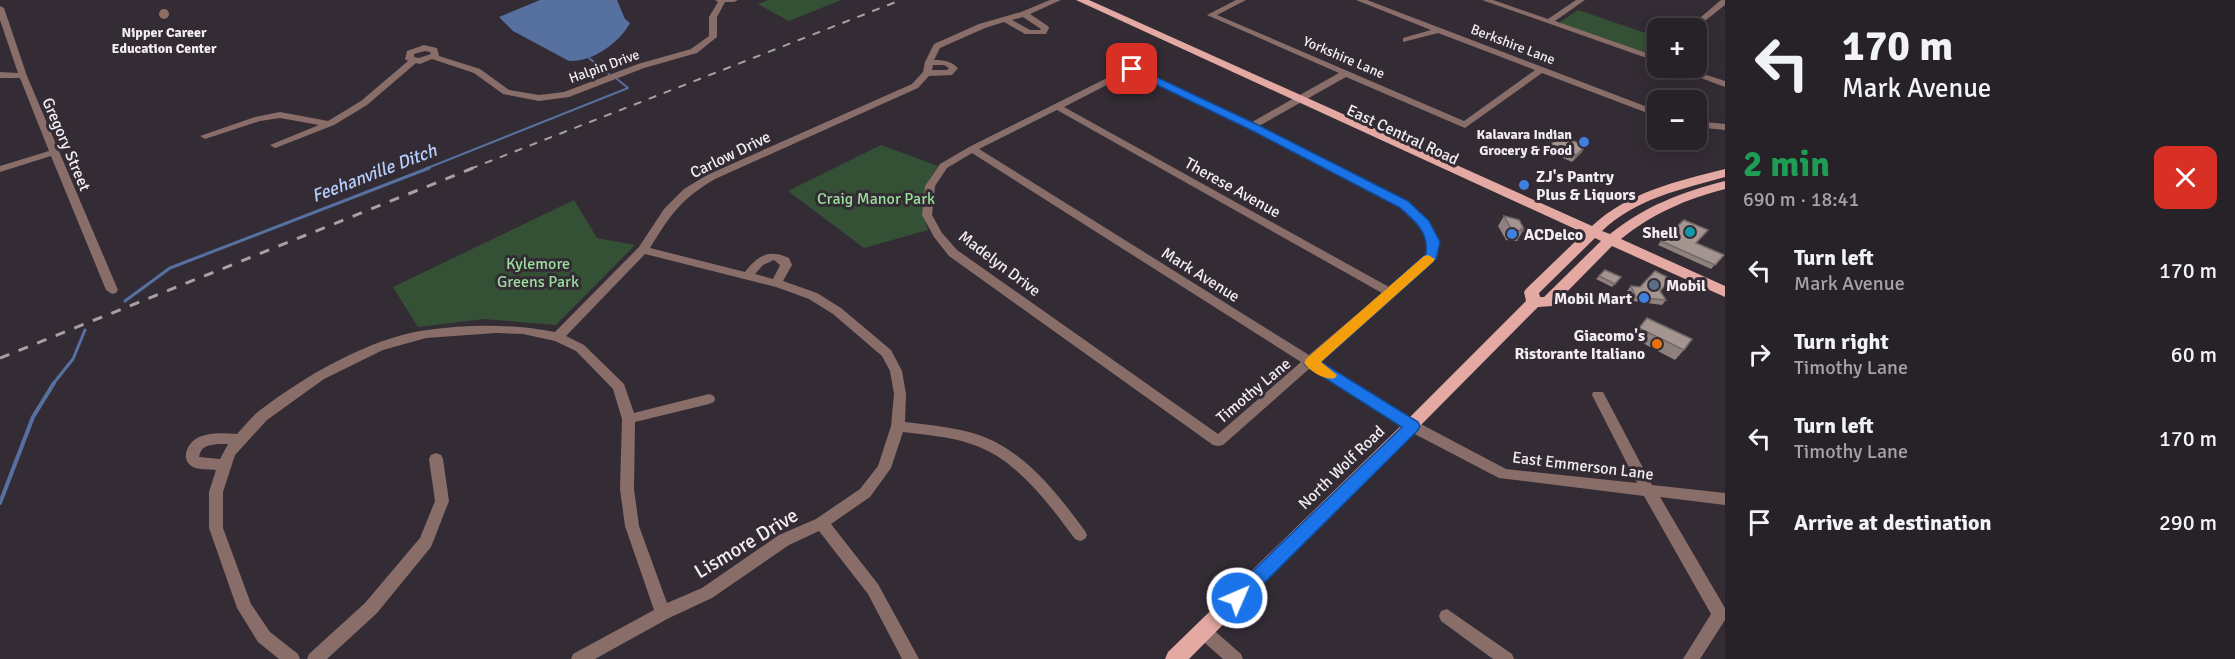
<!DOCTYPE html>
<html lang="en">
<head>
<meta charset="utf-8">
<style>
  body { margin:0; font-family:Signika,sans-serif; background:#332e34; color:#f1f3f6; height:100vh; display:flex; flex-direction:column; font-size:22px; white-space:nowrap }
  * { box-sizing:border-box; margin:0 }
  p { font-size:20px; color:#a4a3a8 }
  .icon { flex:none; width:33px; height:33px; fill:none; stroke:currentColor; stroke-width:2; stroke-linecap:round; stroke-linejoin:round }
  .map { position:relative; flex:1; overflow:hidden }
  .details { display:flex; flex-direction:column; background:#272128; width:510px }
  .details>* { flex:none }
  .guide { background:#272128; color:#f1f3f6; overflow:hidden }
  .fabs { position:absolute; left:1647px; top:18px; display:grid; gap:12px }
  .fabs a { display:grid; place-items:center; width:60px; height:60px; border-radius:12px; background:#272128; box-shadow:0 3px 15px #0003,0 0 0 2px #433e45; font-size:30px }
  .pin { position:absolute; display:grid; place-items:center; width:51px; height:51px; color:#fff; margin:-26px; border-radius:12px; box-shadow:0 3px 9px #0006 }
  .me { position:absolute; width:66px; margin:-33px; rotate:45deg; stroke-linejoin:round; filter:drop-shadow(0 0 4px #0008) }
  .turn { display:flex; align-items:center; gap:21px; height:126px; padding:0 18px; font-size:27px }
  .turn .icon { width:78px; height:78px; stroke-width:2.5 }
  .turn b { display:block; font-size:42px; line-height:51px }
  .round { display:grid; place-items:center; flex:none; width:63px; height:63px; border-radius:12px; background:#332e34 }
  .head { display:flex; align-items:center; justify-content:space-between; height:102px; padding:0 18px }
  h1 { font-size:36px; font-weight:700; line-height:45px; color:#1e9e55 }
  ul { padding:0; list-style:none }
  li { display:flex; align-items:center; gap:18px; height:84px; padding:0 18px }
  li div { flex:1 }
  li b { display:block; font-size:22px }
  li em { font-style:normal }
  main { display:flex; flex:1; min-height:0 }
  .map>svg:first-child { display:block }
  .green { fill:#345135 }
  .water { fill:#5670a0 }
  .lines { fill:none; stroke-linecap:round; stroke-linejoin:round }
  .stream-far2 { stroke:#5670a0; stroke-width:2 }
  .stream-far1 { stroke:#5670a0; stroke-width:3 }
  .stream { stroke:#5670a0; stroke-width:4 }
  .minor { fill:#896d69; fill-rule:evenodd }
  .major { fill:#e3a9a2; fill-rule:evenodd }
  .rail-far1 { stroke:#a7a0a7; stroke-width:2; stroke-dasharray:8 8; stroke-linecap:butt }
  .rail { stroke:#a7a0a7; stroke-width:3; stroke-dasharray:10 10; stroke-linecap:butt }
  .wall { fill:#8d807d }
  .shaded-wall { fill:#736866 }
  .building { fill:#a49591; stroke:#736866; stroke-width:1.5 }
  .route { fill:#1a73e8; stroke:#114b97; stroke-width:1.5 }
  .slow { fill:#f59e0b }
  .education-dot { fill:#8d6e63; stroke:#342c35; stroke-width:2 }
  .shop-dot { fill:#3f7fe0; stroke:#342c35; stroke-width:2 }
  .culture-dot { fill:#0f9aa8; stroke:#342c35; stroke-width:2 }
  .service-dot { fill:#5c6f8a; stroke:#342c35; stroke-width:2 }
  .food-dot { fill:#e8710a; stroke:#342c35; stroke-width:2 }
  .labels { text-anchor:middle; stroke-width:6; stroke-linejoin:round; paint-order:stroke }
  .far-poi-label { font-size:14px; font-weight:bold; fill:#f3edf3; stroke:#342c35 }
  .far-street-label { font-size:14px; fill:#f3edf3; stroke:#342c35 }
  .street-label { font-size:16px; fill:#f3edf3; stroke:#342c35 }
  .poi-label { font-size:16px; font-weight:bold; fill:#f3edf3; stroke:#342c35; text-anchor:start }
  .park-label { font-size:16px; fill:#9bdd9c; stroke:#342c35 }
  .water-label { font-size:18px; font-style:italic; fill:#b5cdf9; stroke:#342c35 }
  .near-street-label { font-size:20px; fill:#f3edf3; stroke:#342c35 }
</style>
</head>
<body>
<main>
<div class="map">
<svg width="1725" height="659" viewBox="0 0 1725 659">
  <rect width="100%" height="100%" fill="#342c35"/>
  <g class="green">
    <polygon points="768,0 841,0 789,21 758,4"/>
    <polygon points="1578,10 1657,37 1657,47 1649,54 1559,23"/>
    <path d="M881,145L938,166C922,187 919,205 928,230L864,248L788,191Z"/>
    <polygon points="574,200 597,238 635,245 556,325 484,319 418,327 393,287"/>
  </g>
  <path class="water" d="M540,0H617L625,19L630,23C619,43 593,62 569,61L513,31L499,17Z"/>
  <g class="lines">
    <g class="stream-far2">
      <polyline points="589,58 609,74"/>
      <polyline points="425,169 628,88 617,79"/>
    </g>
    <g class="stream-far1">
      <polyline points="125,301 170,268 429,168"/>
      <polyline points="53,384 73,359 85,330"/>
    </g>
    <polyline class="stream" points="0,503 33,417 54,383"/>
    <g class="minor">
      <path d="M715,0H738L734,2H725L717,17V37L697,53L644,68L569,97L539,101L503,94L474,73L432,59L420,64L416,63L367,105L334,125L278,147L275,148L270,145L319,125L280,118L260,121L205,139L200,136L255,117L280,112L328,121L361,101L408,61L405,59L407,51L424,45L437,48L439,56L480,69L509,90L539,95L564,92L638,64L691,49L709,36V17L718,2ZM425,51L430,52L431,54L419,58L414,57V54Z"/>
      <path d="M1050,0H1061L1030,14L1048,26L1049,28L1046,34H1025L1004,22L985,28L940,48L934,60C944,60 951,61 958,68L952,75L929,76L918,88L715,179C680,200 671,214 650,248L745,272C758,255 769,249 789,258L792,265L783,281L817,293L841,308L891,350L902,371L906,394L905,422C929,425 955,427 979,435C1025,451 1057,493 1085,531L1087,535L1085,539L1080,541L1075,539C1048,503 1016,458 971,444C949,436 925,435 903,432L891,468L870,497L831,524L878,584L919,659H902L868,594L819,531L789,545L712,598L669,618L595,659H571L573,654L654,610L625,526L620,489L622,419L613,389L576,351L555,341L523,334L496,333L426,338L383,350L324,379L267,420L235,455L223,492V528L251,604L270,632L298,654L300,659H279L258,642L237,608L209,528V492L216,470C209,469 199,470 193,467C179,459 188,442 199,437C211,432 224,433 237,434C244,427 251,417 259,411C305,376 369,338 427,330C470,324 513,324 555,332L639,247L664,209L684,189L707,175L912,84L923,72L925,62L934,44L979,24L1021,12ZM1023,17L1041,29L1040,30H1030L1012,20ZM933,65H944L949,68L947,70H932ZM645,254L776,287L809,299L833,314L882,356L890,371L894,394L891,426L878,466L860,489L816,519L779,535L702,588L667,603L639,526L634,489L635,422L709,404L714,402L715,399L714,396L709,394L634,413L624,384L584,345L566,336ZM774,260L780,265L773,279L755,274L763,265ZM218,444H228L220,459L199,457C201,446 208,445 218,444Z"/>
      <path d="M1236,0H1246L1217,15L1464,121L1535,70L1438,33L1403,42V38L1431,30L1356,0H1367L1658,111V117L1542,73L1465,128L1346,77L1259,126L1408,202L1429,222L1439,242L1438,256L1397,292L1396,296L1392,297L1319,361L1417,422L1506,469L1637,483L1592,395L1593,392H1603L1652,485L1725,493V505L1660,497L1725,608V620L1700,659H1683L1711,614L1644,496L1499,478L1407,430L1310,368L1223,445L1218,446L1213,445L949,256L934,237L922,215L925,186L940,164L969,147L1129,67H1135L1252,122L1339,73L1207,15ZM1132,72L1249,128L1400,206C1416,222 1430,231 1427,255L1389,287L1064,107ZM1057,110L1382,293L1309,355L979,149ZM972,153L1301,362L1218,434L957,250L942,233L932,215L935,186L947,168Z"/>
      <polygon points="1482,0 1493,0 1548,19 1576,0 1585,0 1555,21 1658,57 1658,62"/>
      <polygon points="1721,0 1725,0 1725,5 1696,28 1688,28"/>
      <polygon points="0,6 4,8 27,76 118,290 116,293 112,294 106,290 51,156 0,172 0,166 49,151 20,78 0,78 0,72 18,73 0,20"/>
      <polygon points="1674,68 1685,68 1725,81 1725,87"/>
      <polygon points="1696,121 1725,124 1725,130 1696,127"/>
      <polygon points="436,453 441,455 443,459 449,501 431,547 377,613 327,659 307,659 309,654 365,603 420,538 435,501 429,459 431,455"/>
      <polygon points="1447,609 1512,654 1514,659 1493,659 1441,621 1439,616 1441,611"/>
      <polygon points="1203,624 1209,626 1241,654 1243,659 1223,659 1197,636 1195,631 1197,626"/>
    </g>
    <path class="major" d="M1076,0H1089L1592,226C1628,192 1678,181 1725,169V177C1682,189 1635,199 1602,231L1610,234C1645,206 1682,192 1725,181V189C1686,199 1652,214 1621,239L1725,286V297L1612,246L1553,306L1538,307L1189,659H1165L1168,652L1406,421L1526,301L1524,292L1526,289L1584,233ZM1595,238L1601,241L1544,297H1540L1539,293Z"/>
    <polyline class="rail-far1" points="470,169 901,0"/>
    <polyline class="rail" points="0,358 473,168"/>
  </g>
  <g class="wall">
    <polygon points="1550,145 1582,152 1572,162 1547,151"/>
    <polygon points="1504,216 1524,229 1517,241 1506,240 1498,226"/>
    <polygon points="1661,241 1696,243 1724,255 1711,269 1658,245"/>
    <polygon points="1605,270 1621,277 1612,287 1596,279"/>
    <polygon points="1631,286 1666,300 1662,305 1632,301 1627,291"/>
    <polygon points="1647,318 1684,350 1675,360 1631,337"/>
  </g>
  <polygon class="shaded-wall" points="1586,146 1582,152 1572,162 1576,155"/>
  <g class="building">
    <polygon points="1561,136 1586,146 1576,155 1550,145"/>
    <polygon points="1504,216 1519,220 1524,229 1521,229 1523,231 1512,230"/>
    <polygon points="1684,220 1708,230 1696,243 1724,255 1715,265 1661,241"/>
    <polygon points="1605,270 1621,277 1615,284 1599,276"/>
    <polygon points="1655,271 1671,279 1660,291 1666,300 1636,297 1631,286 1640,287"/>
    <polygon points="1647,318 1692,339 1684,350 1639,328"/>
  </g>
  <path class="route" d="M1128,67H1135L1256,124L1408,201L1429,221L1440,242L1436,259L1321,362L1418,422L1420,426L1418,430L1243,604L1237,606L1231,604L1228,598L1231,592L1402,427L1306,366L1304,363L1426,254C1429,232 1415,221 1399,207L1249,129L1128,71Z"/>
  <path class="slow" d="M1428,255L1435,259L1433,262L1321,362L1337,375L1335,378C1325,381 1310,371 1304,363L1306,359L1424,256Z"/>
  <circle class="education-dot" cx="164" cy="14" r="6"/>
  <g class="shop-dot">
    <circle cx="1584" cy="142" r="6"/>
    <circle cx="1524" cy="185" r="6"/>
    <circle cx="1512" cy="234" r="6"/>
    <circle cx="1644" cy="298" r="6"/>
  </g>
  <circle class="culture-dot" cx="1690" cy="232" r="6"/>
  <circle class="service-dot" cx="1654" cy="285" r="6"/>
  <circle class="food-dot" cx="1657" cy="344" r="6"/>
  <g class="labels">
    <g class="far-poi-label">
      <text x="164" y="37">Nipper Career<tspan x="164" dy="16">Education Center</tspan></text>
      <text x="1572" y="139" text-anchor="end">Kalavara Indian<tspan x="1572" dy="16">Grocery &amp; Food</tspan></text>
    </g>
    <g class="far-street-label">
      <text transform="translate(1513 44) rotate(21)" y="5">Berkshire Lane</text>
      <text transform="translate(1344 57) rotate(23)" y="5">Yorkshire Lane</text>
      <text transform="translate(604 66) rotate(-20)" y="5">Halpin Drive</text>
    </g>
    <g class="street-label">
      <text transform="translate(1403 134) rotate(25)" y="6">East Central Road</text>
      <text transform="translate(67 144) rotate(67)" y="6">Gregory Street</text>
      <text transform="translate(730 154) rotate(-26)" y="6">Carlow Drive</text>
      <text transform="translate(1233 187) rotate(29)" y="6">Therese Avenue</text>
      <text transform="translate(1000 263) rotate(37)" y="6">Madelyn Drive</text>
      <text transform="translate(1201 274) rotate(32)" y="6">Mark Avenue</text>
      <text transform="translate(1253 390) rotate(-40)" y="6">Timothy Lane</text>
      <text transform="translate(1583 465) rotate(7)" y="6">East Emmerson Lane</text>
      <text transform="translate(1341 467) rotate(-44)" y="6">North Wolf Road</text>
    </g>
    <g class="poi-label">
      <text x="1536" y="182">ZJ's Pantry<tspan x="1536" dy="18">Plus &amp; Liquors</tspan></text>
      <text x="1678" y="238" text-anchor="end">Shell</text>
      <text x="1524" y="240">ACDelco</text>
      <text x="1666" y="291">Mobil</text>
      <text x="1632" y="304" text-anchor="end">Mobil Mart</text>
      <text x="1645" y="341" text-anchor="end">Giacomo's<tspan x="1645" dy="18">Ristorante Italiano</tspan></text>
    </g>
    <g class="park-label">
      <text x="876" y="204">Craig Manor Park</text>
      <text x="538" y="269">Kylemore<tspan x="538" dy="18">Greens Park</tspan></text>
    </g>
    <g class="water-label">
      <text transform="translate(374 173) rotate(-21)" y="6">Feehanville Ditch</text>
    </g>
    <g class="near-street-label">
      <text transform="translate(746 543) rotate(-31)" y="7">Lismore Drive</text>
    </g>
  </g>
</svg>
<div class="fabs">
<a>+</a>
<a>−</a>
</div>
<div class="pin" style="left:1132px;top:69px;background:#d93025"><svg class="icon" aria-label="arrive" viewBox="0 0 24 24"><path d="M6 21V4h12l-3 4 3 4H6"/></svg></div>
<svg class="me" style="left:1237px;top:598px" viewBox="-20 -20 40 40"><circle r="17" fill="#1a73e8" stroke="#fff" stroke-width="3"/><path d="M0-11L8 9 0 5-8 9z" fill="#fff"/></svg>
</div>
<section class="details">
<div class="guide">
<div class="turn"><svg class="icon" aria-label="left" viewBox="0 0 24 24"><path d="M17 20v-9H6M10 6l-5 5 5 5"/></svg><div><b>170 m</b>Mark Avenue</div></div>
</div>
<div class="head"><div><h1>2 min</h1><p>690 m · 18:41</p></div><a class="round" style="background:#d93025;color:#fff"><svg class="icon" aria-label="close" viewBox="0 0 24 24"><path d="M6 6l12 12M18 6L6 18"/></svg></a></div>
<ul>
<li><svg class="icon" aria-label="left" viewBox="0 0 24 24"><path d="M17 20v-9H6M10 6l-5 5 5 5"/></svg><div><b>Turn left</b><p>Mark Avenue</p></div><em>170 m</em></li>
<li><svg class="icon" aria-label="right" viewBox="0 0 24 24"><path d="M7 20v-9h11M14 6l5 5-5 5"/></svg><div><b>Turn right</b><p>Timothy Lane</p></div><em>60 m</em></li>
<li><svg class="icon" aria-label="left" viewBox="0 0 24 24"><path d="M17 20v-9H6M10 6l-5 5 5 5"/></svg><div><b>Turn left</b><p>Timothy Lane</p></div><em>170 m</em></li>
<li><svg class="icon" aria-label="arrive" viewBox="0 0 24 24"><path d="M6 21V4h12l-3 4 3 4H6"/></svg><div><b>Arrive at destination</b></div><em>290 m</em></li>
</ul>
</section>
</main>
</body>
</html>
